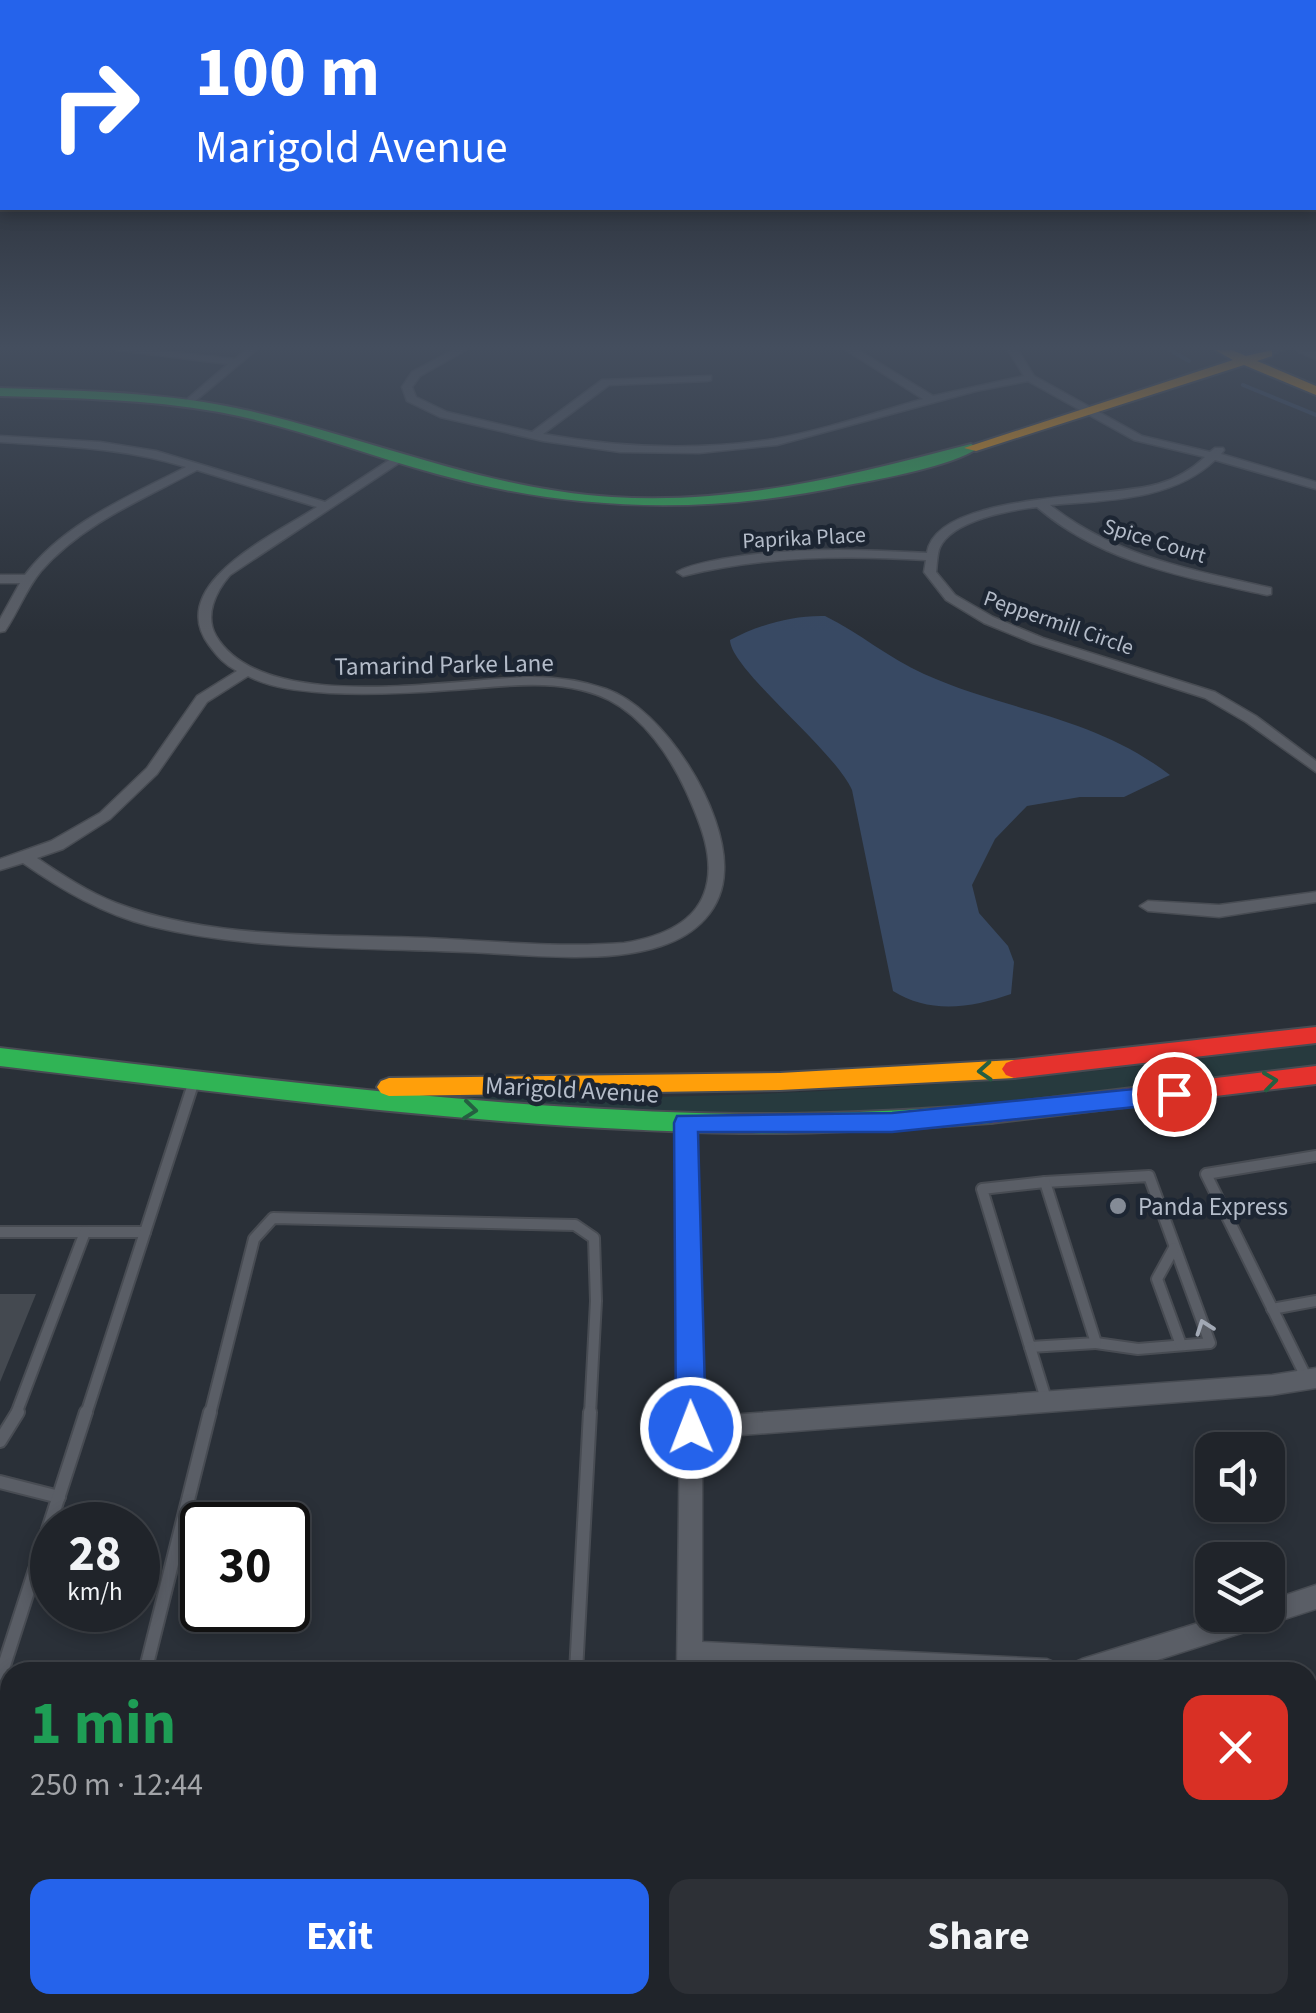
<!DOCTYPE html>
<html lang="en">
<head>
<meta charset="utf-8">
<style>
  body { margin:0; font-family:"Source Sans 3",sans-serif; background:#2d3036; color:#f1f3f6; height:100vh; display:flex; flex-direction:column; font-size:38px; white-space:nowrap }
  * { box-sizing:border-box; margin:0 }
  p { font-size:32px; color:#a2a4a8 }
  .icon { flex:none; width:55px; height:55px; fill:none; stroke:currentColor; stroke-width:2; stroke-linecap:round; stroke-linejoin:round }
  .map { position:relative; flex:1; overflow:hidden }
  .details { position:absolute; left:0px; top:1662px; width:1318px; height:352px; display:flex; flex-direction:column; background:#20242a; border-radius:30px 30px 0 0; box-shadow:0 5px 15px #0003,0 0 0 2px #3d4147 }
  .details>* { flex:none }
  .guide { position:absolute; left:0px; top:0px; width:1318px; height:210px; box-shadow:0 5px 15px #0003,0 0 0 2px #3d4147; background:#2563eb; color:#fff; overflow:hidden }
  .buttons { position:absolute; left:1195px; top:1432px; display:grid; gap:20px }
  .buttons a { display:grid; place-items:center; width:90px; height:90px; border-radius:20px; background:#20242a; box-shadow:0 5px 15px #0003,0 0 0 2px #3d4147; font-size:50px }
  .speed { position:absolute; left:30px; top:1502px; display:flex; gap:20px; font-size:50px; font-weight:700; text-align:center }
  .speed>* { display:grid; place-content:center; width:130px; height:130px; border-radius:50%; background:#20242a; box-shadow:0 5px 15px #0003,0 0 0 2px #3d4147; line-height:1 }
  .speed small { font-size:25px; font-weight:400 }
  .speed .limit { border:5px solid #111; border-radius:15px; background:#fff; color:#111 }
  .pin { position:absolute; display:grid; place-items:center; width:85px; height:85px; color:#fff; margin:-42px; border:5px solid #fff; border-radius:50%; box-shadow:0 2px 10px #0007 }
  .me { position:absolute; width:110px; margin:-55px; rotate:359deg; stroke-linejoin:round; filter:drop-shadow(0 0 8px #0008) }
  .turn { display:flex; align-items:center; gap:35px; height:210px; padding:0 30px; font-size:45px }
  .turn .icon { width:130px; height:130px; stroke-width:2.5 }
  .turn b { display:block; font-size:70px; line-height:85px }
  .round { display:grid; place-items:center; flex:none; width:105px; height:105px; border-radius:20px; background:#2d3036 }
  .overview { display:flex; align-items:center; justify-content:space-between; height:170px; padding:0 30px }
  h1 { font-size:60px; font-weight:700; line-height:75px; color:#1e9e55 }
  .primary-button { display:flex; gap:20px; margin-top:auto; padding:20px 30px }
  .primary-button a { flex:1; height:115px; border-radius:20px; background:#2563eb; color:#fff; font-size:40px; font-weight:700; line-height:115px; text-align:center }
  .primary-button a+a { background:#2d3036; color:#f1f3f6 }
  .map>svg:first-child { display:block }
  .green { fill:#273a3e }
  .water { fill:#384963 }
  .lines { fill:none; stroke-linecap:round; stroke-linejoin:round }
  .stream { stroke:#384963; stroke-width:4 }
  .building { fill:#444950 }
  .lane-far1-casing { stroke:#484c53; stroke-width:14 }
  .lane-casing { stroke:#484c53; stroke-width:16 }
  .street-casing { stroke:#484c53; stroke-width:3 }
  .fast-casing { stroke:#484c53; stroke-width:4 }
  .slow-casing { stroke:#484c53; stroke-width:4 }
  .jam-casing { stroke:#484c53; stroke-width:4 }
  .lane-far1 { stroke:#5a5e66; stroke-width:10 }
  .lane { stroke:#5a5e66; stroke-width:12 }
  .street { fill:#5a5e66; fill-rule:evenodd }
  .fast { fill:#30b455; fill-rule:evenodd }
  .slow { fill:#ff9f0a; fill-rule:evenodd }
  .jam { fill:#e5322d; fill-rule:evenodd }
  .oneway { stroke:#255f41 }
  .oneway2 { stroke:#a2a9b5 }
  .route { fill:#2563eb; stroke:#184099; stroke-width:2.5 }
  .poi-dot { fill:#848b96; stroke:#1d2633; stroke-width:4 }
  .labels { text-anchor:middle; stroke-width:9; stroke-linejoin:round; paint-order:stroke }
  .far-street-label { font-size:22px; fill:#b4bcc9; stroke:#1d2633 }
  .street-label { font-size:25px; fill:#b4bcc9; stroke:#1d2633 }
  .poi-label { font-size:25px; fill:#b4bcc9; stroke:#1d2633; text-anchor:start }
</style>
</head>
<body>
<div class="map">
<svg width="1316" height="2013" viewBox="0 0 1316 2013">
  <rect width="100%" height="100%" fill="#2a3038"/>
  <path class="green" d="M1316,1044V1066C1175,1084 1034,1105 892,1113C736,1123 577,1106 421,1096C638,1101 858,1094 1074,1073C1155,1065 1236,1054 1316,1044Z"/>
  <path class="water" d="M825,616C860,633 888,658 924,674C1009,712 1093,716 1170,775L1124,797H1080L1027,806L995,839L972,885L979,913L1008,946L1014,962L1011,994C972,1008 929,1014 893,991L852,790C833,748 731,670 730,640C758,625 793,615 825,616Z"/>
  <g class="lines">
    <g class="stream">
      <polyline points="1170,350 1189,361"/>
      <polyline points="1243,385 1316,415"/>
    </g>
  </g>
  <polygon class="building" points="0,1294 36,1294 0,1382"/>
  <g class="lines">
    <g class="lane-far1-casing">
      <g id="lane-far1">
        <polyline points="1045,1182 1149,1176 1210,1343 1138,1349 1096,1343"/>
        <polygon points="1045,1182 1096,1343 1030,1347 982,1189"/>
        <polyline points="0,1232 145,1232"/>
        <polyline points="1174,1248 1157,1279 1181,1345"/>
        <polyline points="1272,1309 1316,1301"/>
        <polyline points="1030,1347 1046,1399"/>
        <polyline points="1306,1377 1206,1174 1316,1156"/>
        <polyline points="16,1414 85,1232"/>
        <polyline points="86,1414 195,1078"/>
        <polyline points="210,1414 254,1239 273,1218 575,1225 594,1238 596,1301 590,1414"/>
      </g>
    </g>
    <g class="lane-casing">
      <g id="lane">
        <polyline points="0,1441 18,1412"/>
        <polyline points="0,1482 59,1497"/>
        <polyline points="145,1672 210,1412"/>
        <polyline points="576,1672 590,1412"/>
        <polyline points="0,1678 86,1412"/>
        <polyline points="559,2005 559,2013"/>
        <polyline points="60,2013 62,2005"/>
      </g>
    </g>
    <g class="street-casing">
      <g id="street">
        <polygon points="117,350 152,350 235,359 245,350 256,350 188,407 183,404 184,402 228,364"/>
        <path d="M453,350H466L420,376L412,387L416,397L447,412L532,432L602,380L711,376V380L707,381L609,385L543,434C620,448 696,451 774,439C824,430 874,413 923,399L846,350H858L933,396L1024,376L1008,350H1018L1034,376L1142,436L1210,452L1215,448H1223L1224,450L1221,454L1316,482V489L1215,460C1172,501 1106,500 1050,505C1116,557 1192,570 1271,588V594L1267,595C1185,577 1102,563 1037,507C1010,510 953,520 940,547C937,553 937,565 936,572L955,595L993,617L1043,638L1215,692L1256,716L1316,761V772L1246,722L1205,698L1033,643L984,623L946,600L924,572L926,560C843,555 763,556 683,576L677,572C689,565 707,562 722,559C790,547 858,549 927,553C936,492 1110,499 1158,484C1176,479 1191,470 1205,457L1134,440L1028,381L976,391L777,445L699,453L620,452L543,441L440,417L407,401L402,387L412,372Z"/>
        <polygon points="1283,350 1268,356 1263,353 1267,350"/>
        <polygon points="1297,350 1316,352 1316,359 1299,352"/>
        <path d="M0,436L100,442L156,451L325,502L394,457H402V461L230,575C216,591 204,615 216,636C264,716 452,678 532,677C557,677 583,681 606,689C664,709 727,810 724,871C723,909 696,935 661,946C603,965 526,954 466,952C361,947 253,951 150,926C103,914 62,890 23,863L0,870V859L51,841L100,813L147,768L197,696L237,671C224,664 218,657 209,645C164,584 276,534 317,507L197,470C143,499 82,524 41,571C26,589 18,612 5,631L0,632V619L20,583H0V575H25C64,523 130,496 186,467C125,448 63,446 0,442ZM248,676C272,689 303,691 329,693C370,695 411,693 451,690C502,687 561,676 609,700C644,718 670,756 686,791C700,822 717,861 704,894C692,926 655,938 624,943C558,948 491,941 426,938C323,934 213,940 116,903C88,892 62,875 37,858L63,849L110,819L157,774L207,702Z"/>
        <polygon points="1316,892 1316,902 1219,917 1148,911 1140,906 1148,901 1219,905"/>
        <polygon points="686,1116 693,1118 695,1123 702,1417 1272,1375 1316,1368 1316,1388 1272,1395 702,1438 702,1642 1047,1659 1056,1663 1060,1672 806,1672 702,1667 701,1672 677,1672 680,1428 677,1123 679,1118"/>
        <polygon points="1316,1585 1316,1609 1120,1672 1069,1672 1073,1663 1082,1659 1224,1615 1268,1615 1268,1601"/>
        <rect x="670" y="2005" width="30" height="8"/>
        <polygon points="898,2005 928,2005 929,2013 899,2013"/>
      </g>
    </g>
    <g class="fast-casing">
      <g id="fast">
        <path d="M0,388C84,391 168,392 250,411C371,439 486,489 612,497C736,505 852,475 971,444L978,448C953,466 880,479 848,485C709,515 574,512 437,474C364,454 293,426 219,412C147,399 73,398 0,396Z"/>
        <path d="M0,1048C246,1077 492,1110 740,1114C824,1115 907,1110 990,1105L999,1107L1002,1114L999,1121L990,1123C907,1129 823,1134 740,1133C492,1129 246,1095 0,1066Z"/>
      </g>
    </g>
    <g class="slow-casing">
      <g id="slow">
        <polygon points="1215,350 1232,350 1246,356 1272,350 1272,356 1257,361 1316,386 1316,395 1244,365 976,451 964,448 1233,360"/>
        <polygon points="1014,1060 1022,1063 1026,1069 1022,1075 1014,1078 780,1090 389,1096 381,1093 377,1087 381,1081 389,1078 780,1073"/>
      </g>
    </g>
    <g class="jam-casing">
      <g id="jam">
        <polygon points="1316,1027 1316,1043 1014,1078 1006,1075 1002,1069 1006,1063 1014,1060"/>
        <polygon points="1316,1066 1316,1084 990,1123 981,1121 978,1114 981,1107 990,1105"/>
      </g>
    </g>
    <use href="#lane-far1" class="lane-far1"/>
    <use href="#lane" class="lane"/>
    <use href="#street" class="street"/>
    <use href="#fast" class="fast"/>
    <use href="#slow" class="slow"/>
    <use href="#jam" class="jam"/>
  </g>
  <defs><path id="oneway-chevron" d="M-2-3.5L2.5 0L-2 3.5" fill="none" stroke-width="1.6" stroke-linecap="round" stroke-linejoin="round" transform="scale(2.5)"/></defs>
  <g class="oneway">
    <use href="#oneway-chevron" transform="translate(985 1071) rotate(176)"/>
    <use href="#oneway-chevron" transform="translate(1270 1081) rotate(-7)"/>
    <use href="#oneway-chevron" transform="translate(470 1110) rotate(6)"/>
  </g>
  <use class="oneway2" href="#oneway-chevron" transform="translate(1204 1327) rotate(-110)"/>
  <linearGradient id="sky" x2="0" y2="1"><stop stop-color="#171a1f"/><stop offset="0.55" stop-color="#444e5e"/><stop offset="1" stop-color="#444e5e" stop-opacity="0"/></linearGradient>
  <rect width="1316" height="632" fill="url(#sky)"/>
  <polygon class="route" points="1174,1085 1183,1087 1186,1094 1183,1100 1174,1103 892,1132 698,1132 706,1428 701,1438 691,1442 681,1438 676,1428 674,1123 677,1116 892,1113"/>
  <circle class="poi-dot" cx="1118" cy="1206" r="10"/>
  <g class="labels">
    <g class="far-street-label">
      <text transform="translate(804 537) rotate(-3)" y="8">Paprika Place</text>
      <text transform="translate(1155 540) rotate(17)" y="8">Spice Court</text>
      <text transform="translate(1059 622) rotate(19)" y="8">Peppermill Circle</text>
    </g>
    <g class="street-label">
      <text transform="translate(444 664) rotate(-1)" y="9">Tamarind Parke Lane</text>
      <text transform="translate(572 1089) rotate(3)" y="9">Marigold Avenue</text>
    </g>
    <g class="poi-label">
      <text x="1138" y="1215">Panda Express</text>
    </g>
  </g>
</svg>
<div class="buttons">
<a><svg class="icon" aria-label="sound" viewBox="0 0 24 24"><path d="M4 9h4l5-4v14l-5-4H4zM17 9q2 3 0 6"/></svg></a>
<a><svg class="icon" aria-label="layers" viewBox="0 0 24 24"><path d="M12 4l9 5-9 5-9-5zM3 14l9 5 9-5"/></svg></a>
</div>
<div class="speed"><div>28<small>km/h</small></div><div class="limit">30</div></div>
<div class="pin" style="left:1174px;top:1094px;background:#d93025"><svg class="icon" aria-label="arrive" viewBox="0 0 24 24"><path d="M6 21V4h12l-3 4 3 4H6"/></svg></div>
<svg class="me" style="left:691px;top:1428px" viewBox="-20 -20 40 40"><circle r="17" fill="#2563eb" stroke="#fff" stroke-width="3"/><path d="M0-11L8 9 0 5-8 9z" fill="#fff"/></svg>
<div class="guide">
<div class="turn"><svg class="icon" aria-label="right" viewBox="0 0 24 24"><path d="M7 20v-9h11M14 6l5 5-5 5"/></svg><div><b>100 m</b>Marigold Avenue</div></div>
</div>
<section class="details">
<div class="overview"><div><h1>1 min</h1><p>250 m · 12:44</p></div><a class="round" style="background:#d93025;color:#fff"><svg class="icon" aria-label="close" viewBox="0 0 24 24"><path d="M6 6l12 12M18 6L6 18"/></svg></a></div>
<div class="primary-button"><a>Exit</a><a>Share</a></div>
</section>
</div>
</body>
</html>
